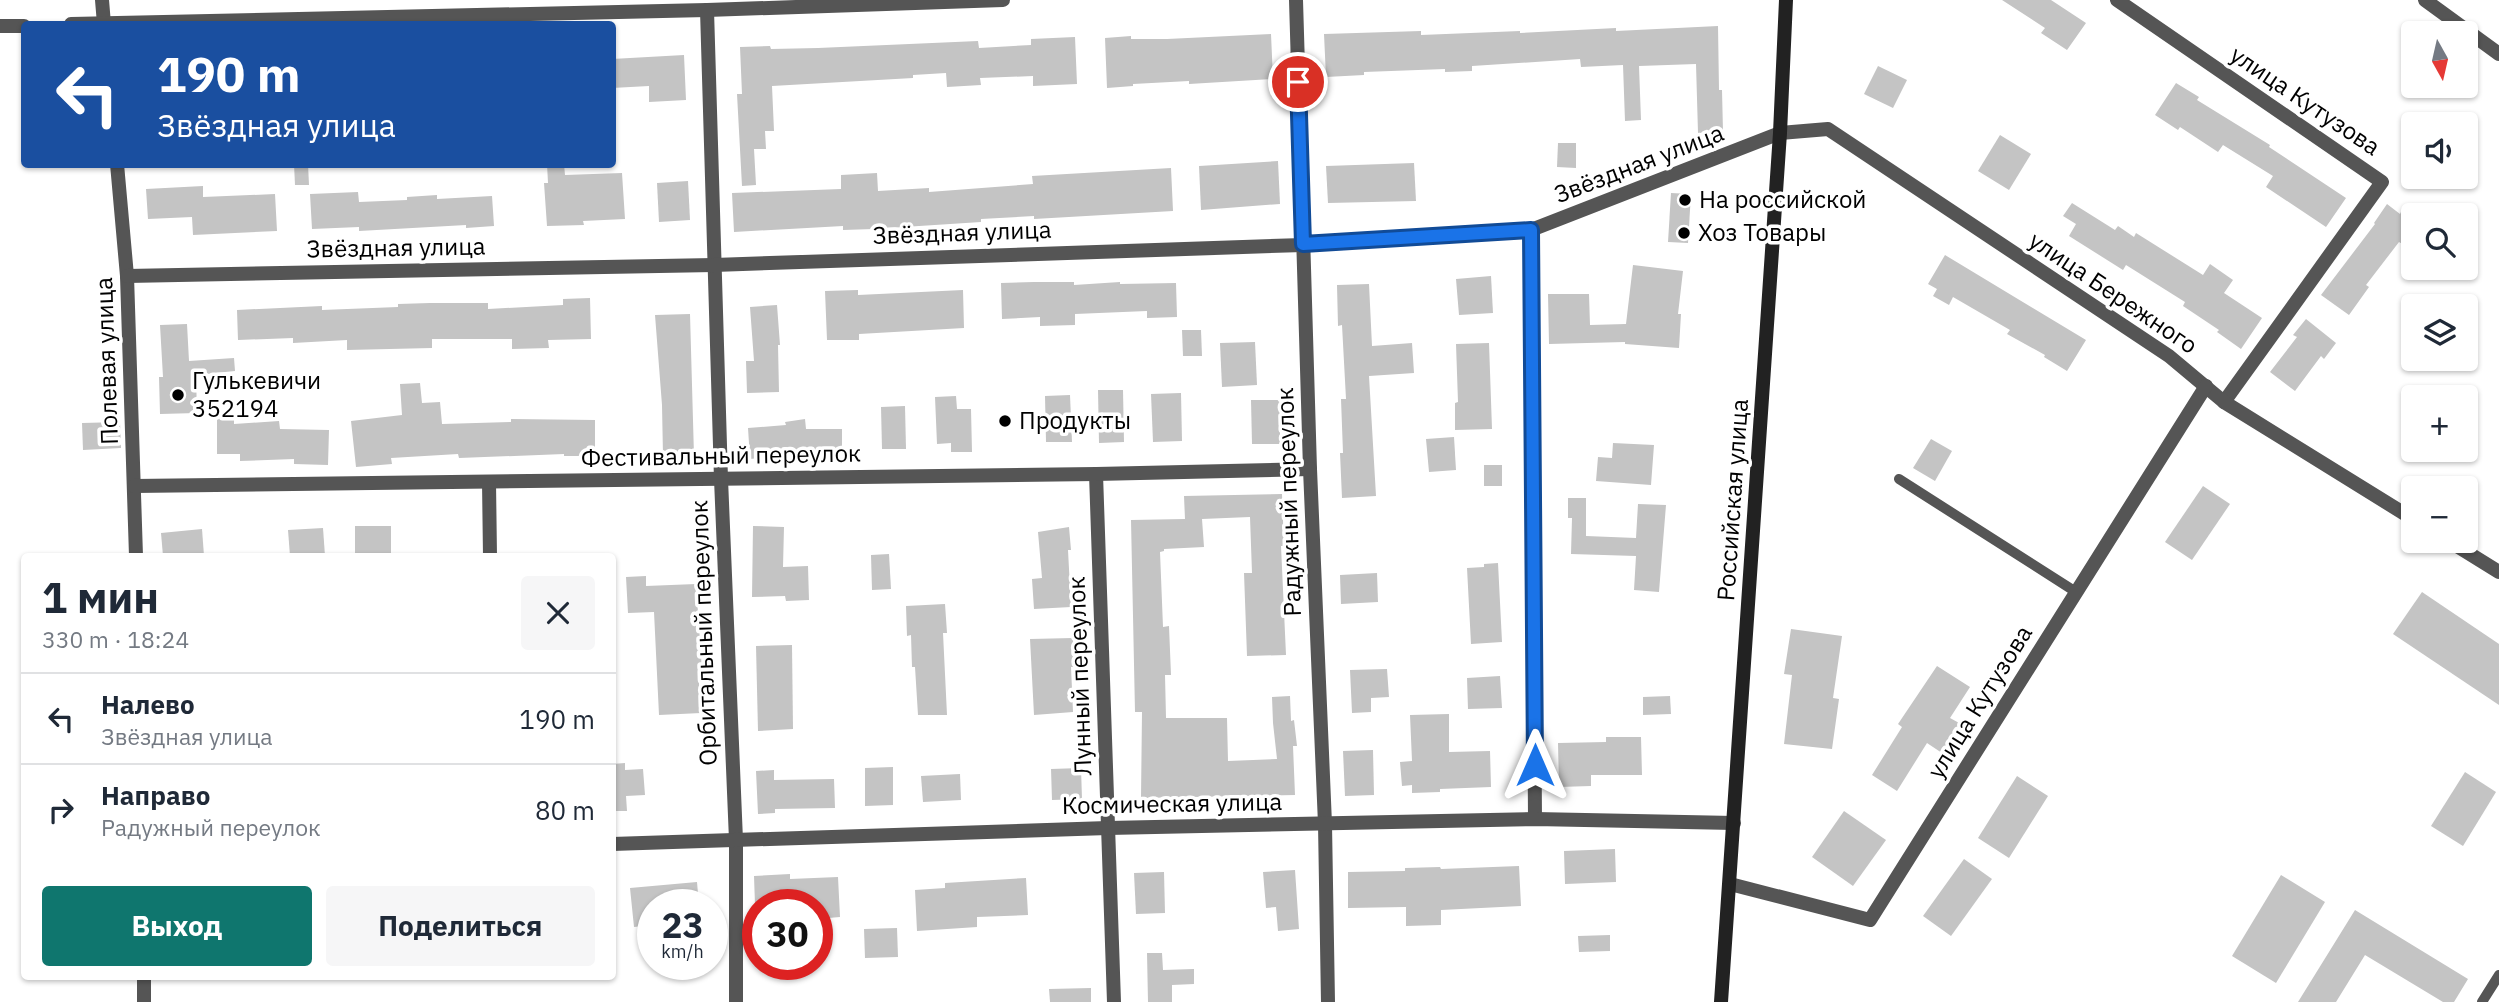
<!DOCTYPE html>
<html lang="ru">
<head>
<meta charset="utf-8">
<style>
  body { margin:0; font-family:"IBM Plex Sans",sans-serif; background:#f6f6f7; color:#1f2937; height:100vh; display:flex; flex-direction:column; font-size:26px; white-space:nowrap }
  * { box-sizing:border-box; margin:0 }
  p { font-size:23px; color:#747a83 }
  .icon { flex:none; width:38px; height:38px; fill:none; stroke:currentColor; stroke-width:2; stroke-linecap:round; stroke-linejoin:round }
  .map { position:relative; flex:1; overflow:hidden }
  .side { position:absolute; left:21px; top:553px; width:595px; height:427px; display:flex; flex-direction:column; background:#fff; border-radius:7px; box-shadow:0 2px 5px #0004 }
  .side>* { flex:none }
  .hud { position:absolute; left:21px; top:21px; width:595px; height:147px; border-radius:7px; box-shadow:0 2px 5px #0004; background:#1a4fa0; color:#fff; overflow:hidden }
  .needle { width:46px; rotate:172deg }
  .tools { position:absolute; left:2401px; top:21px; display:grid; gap:14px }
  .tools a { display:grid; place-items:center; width:77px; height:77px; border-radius:7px; background:#fff; box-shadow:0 2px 5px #0004; font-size:35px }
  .speed { position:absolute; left:637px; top:889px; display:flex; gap:14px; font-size:35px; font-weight:700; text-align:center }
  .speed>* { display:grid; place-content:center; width:91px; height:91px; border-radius:50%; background:#fff; box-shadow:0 2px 5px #0004; line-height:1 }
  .speed small { font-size:18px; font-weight:400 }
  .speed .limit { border:10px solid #d22; background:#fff; color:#111 }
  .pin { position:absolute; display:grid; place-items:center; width:60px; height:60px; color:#fff; margin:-30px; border:4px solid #fff; border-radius:50%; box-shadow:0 2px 7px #0007 }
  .me { position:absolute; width:77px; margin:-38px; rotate:0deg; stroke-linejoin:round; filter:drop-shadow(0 0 5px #0008) }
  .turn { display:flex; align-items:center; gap:24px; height:147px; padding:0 21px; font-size:32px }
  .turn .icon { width:91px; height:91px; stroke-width:2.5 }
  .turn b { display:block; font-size:49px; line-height:60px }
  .round { display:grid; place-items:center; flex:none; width:74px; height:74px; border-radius:7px; background:#f6f6f7 }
  .overview { display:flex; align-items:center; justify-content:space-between; height:119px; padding:0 21px }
  h1 { font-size:42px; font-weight:700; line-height:52px }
  .button { display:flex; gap:14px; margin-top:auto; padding:14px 21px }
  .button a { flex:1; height:80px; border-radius:7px; background:#0f766e; color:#fff; font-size:28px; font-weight:700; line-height:80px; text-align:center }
  .button a+a { background:#f6f6f7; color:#1f2937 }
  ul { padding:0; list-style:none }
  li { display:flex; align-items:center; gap:21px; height:91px; padding:0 21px; border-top:2px solid #e0e1e3 }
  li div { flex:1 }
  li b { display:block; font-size:26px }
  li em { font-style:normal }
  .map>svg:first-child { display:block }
  .building { fill:#c4c4c4 }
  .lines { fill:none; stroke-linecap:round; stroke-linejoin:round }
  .lane { stroke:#555; stroke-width:10 }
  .street { stroke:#555; stroke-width:14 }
  .secondary { stroke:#222; stroke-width:14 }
  .route-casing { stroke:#114b97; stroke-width:18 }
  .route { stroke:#1a73e8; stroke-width:12 }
  .poi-dot { fill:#000; stroke:#fff; stroke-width:2.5 }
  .labels { text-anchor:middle; stroke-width:7; stroke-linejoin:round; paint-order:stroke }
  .street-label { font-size:24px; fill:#000; stroke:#fff }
  .poi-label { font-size:24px; fill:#000; stroke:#fff; text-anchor:start }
</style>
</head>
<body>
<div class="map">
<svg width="2499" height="1002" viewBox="0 0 2499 1002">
  <rect width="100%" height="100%" fill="#fff"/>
  <g class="building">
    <polygon points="2002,0 2051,0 2086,23 2067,50 2041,33 2045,28"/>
    <polygon points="1718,26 1719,90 1722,90 1723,132 1698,133 1696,64 1639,66 1641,120 1625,121 1623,65 1581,67 1580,59 1472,66 1472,71 1445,72 1445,69 1364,72 1364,75 1326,77 1324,34 1421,31 1421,35 1520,31 1520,33 1616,28 1616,31"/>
    <polygon points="1271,34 1273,79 1189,84 1189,81 1133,84 1133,86 1107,88 1105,38 1131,36 1131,39 1167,39"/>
    <polygon points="1075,37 1077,84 1033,86 1033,76 980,78 981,85 947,87 946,73 913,75 913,78 772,86 774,131 765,131 766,149 754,149 756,185 742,186 737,94 742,94 740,47 770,46 771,49 818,48 978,41 979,48 1031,45 1031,39"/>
    <polygon points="684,55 686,100 649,102 649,86 612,88 612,59"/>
    <polygon points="1878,66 1907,80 1893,108 1864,94"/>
    <polygon points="2176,83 2199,97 2197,100 2270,145 2269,147 2346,198 2326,227 2266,187 2273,176 2223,145 2218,152 2180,127 2178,130 2155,115"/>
    <polygon points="2000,135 2031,154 2009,190 1978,171"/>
    <polygon points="1558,143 1576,143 1576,168 1557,167"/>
    <polygon points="1278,161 1280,204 1201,210 1199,166"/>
    <polygon points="1414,163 1416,201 1328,203 1326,166"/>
    <polygon points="294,164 308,164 309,185 295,185"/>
    <polygon points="547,164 564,164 565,175 622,173 625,219 583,221 584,225 547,226 544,183 548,183"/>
    <polygon points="1171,168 1173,211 1034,219 1034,216 981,219 981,222 873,229 843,230 843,226 734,232 732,193 841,189 841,175 877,173 878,191 929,188 929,192 1033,184 1032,176"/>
    <polygon points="688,181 690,220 659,222 657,183"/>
    <polygon points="203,186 203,197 275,194 277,231 193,235 192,217 148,219 146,189"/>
    <polygon points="358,192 359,202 407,200 407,197 437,195 437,199 492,196 494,226 466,228 466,225 359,231 359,227 312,229 310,194"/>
    <polygon points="1671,193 1691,194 1688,243 1668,242"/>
    <polygon points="2072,203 2115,230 2118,226 2134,237 2136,233 2203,275 2210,264 2233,280 2224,293 2262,318 2241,349 2217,332 2219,330 2183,306 2185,302 2126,265 2123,270 2069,236 2076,224 2063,216"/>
    <polygon points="2387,204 2400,214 2402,210 2413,218 2413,231 2404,245 2399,242 2366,285 2369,287 2349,315 2321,295 2375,224 2374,223"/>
    <polygon points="1945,255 2086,340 2067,371 2044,357 2045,355 2007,334 2010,330 1953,297 1949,305 1933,296 1937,289 1928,284"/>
    <polygon points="1633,265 1683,271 1678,314 1681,314 1679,348 1625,344 1625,342 1549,344 1548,294 1589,294 1590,325 1626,324"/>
    <polygon points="1491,276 1493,313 1459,315 1456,279"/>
    <polygon points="1034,282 1074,282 1074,285 1120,282 1120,284 1176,283 1177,317 1147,318 1147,311 1075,314 1075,325 1040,326 1040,317 1002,319 1001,283"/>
    <polygon points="1369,284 1372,346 1412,343 1414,373 1369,376 1376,496 1342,498 1340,453 1343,453 1341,399 1346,399 1342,325 1338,326 1337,285"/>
    <polygon points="858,290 858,295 963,290 964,328 859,334 859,340 827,340 825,291"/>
    <polygon points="590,298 591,339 548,340 549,348 512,349 512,339 432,339 432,348 347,350 347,340 293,343 293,338 238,340 237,310 322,306 322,310 398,307 398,304 430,303 488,303 488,309 563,305 563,299"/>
    <polygon points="777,305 780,345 778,345 779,392 747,393 746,361 754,361 750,307"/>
    <polygon points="690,314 694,456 663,456 662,405 655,315"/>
    <polygon points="2306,319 2336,343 2324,359 2321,356 2295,391 2270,372 2297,337 2293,335"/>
    <polygon points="187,324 189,361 234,358 235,371 196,375 197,413 160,414 159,377 163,377 160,325"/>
    <polygon points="1182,330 1201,330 1202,356 1183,356"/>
    <polygon points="1255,342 1257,385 1222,387 1220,343"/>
    <polygon points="1489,343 1492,429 1455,430 1455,403 1458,402 1456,344"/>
    <polygon points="420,383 422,403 440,402 442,424 511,422 511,419 595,420 595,456 564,456 564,454 459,458 458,454 391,458 392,464 356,467 351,421 402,415 400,384"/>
    <polygon points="1098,390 1123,390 1124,442 1099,443"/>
    <polygon points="1181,393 1182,441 1153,442 1151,394"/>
    <polygon points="1070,395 1072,442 1046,442 1045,396"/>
    <polygon points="956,396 957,409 971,409 972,452 951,452 951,443 937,444 935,397"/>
    <polygon points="1251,400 1280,400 1280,444 1252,444"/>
    <polygon points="905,406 906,449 882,449 881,407"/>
    <polygon points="217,417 234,417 234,424 279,421 280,429 329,430 328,465 294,464 294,459 240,461 240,454 217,454"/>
    <polygon points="805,419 806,429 842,429 842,452 815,452 750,459 748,428 786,425 785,422"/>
    <polygon points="120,422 121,448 83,450 82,423"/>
    <polygon points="1454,437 1456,470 1429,472 1426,439"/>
    <polygon points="1931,439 1952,451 1935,481 1913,468"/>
    <polygon points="1613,443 1654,445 1651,485 1596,481 1598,457 1612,458"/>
    <rect x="1484" y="465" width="18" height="21"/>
    <polygon points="2203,486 2230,504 2192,560 2165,542"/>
    <polygon points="1282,494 1284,546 1281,546 1286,655 1247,656 1244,573 1252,573 1250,517 1202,519 1204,547 1164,549 1164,551 1160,552 1163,627 1169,626 1171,675 1165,675 1166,718 1227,718 1228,761 1277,759 1273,723 1272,697 1290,696 1291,721 1294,720 1297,746 1293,746 1295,795 1141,798 1142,712 1135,712 1131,520 1185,519 1184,496"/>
    <polygon points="1568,498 1586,498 1586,536 1636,538 1638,504 1666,505 1659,592 1634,590 1636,556 1571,554 1572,518 1568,518"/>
    <rect x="355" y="526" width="36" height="30"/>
    <polygon points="753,526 784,527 783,567 808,566 809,600 786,601 785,596 752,597"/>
    <polygon points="1069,527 1071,550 1068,550 1071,607 1034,609 1032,579 1042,578 1038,532"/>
    <polygon points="323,528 325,556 290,556 288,530"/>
    <polygon points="202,529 204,556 163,556 161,533"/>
    <polygon points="889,554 891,589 872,590 871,555"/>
    <polygon points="1498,563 1502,642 1471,644 1467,568 1484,567 1484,564"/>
    <polygon points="1377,573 1378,602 1341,604 1340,575"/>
    <polygon points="646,576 646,586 696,584 702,669 698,669 701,713 659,715 654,612 628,613 626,577"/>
    <polygon points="2422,592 2499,644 2499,705 2393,634"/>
    <polygon points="945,604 947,633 943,633 947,715 918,715 915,667 912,667 911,635 907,636 906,606"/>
    <polygon points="1791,629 1842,636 1833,698 1839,699 1832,749 1784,744 1792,675 1784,674"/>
    <polygon points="1073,638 1074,667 1071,667 1073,712 1034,715 1030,639"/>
    <polygon points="792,645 793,729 758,731 756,646"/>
    <polygon points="1937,666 1970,687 1950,718 1961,724 1942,753 1927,743 1897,791 1872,775 1902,727 1898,724"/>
    <polygon points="1387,669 1389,697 1371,698 1371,712 1352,713 1350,670"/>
    <polygon points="1500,676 1502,708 1468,709 1467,678"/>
    <polygon points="1670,696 1671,714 1643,715 1643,697"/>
    <polygon points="1449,714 1449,752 1490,751 1491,787 1440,789 1440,792 1412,793 1412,785 1402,786 1400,762 1412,761 1410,715"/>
    <polygon points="1606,737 1641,737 1642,775 1591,775 1591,786 1559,787 1558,743 1606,742"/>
    <polygon points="1373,750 1374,795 1345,796 1343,751"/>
    <polygon points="625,763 625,770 643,769 645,795 626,796 627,811 612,811 612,764"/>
    <polygon points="893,767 893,805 865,806 865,768"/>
    <polygon points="1081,768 1082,799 1052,800 1051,769"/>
    <polygon points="774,770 774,780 834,779 835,808 775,809 775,813 758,814 756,771"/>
    <polygon points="2465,772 2496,792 2463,846 2431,826"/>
    <polygon points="960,774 961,800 923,802 921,776"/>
    <polygon points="2017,776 2048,796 2009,858 1978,838"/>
    <polygon points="1844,811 1886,840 1853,886 1812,857"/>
    <polygon points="1615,849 1616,882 1565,884 1564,851"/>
    <polygon points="1964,859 1992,879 1951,936 1923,916"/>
    <polygon points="1519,866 1521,906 1441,910 1441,925 1406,926 1406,907 1348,908 1348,872 1405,871 1405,868 1440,867 1441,869"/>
    <polygon points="1295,870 1299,929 1278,931 1276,907 1266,908 1263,872"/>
    <polygon points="1164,872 1165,913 1136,914 1134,873"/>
    <polygon points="790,874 790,879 838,877 840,917 817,919 817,905 755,905 754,876"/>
    <polygon points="2281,875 2325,902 2276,983 2232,956"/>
    <polygon points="1026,878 1028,915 977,917 977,927 917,931 915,890 945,888 945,883"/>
    <polygon points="697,882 699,905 653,905 653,925 634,927 630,888"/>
    <polygon points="2355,910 2468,979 2454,1002 2443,1002 2365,955 2336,1002 2298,1002"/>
    <polygon points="897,928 898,957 865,958 864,929"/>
    <polygon points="1610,935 1610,951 1579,952 1578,936"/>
    <polygon points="1147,953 1162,953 1163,970 1194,969 1194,984 1172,985 1172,1002 1148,1002"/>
    <polygon points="1091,988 1091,1002 1050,1002 1049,989"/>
  </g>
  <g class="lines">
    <g class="lane">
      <polyline points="1899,479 2076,592"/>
      <polyline points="2482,1002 2499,975"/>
    </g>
    <g class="street">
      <polyline points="102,0 104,24"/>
      <polyline points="1296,0 1310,469 1325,824 1328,1002"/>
      <polyline points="2117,0 2382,182 2224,402"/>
      <polyline points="2425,0 2499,54"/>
      <polyline points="707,10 721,479 736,840 736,1002"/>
      <polyline points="71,24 707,10 1003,0"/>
      <polyline points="0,26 24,26"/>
      <polyline points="117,164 127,276 136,556"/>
      <polyline points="1531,230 1535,819"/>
      <polyline points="127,276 714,265 1303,245 1531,230 1780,133 1828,129 2169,356 2224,402 2413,519"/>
      <polyline points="1096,474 1114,1002"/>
      <polyline points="489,482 490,556"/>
      <polyline points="134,486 1096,474 1310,469"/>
      <polyline points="2449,541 2499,572"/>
      <polyline points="612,844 1108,828 1535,819 1734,823"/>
      <polyline points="1730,884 1870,920 2206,386"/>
      <polyline points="144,976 144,1002"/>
    </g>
    <polyline class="secondary" points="1721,1002 1780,133 1786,0"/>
  </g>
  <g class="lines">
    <g class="route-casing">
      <polyline id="route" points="1298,82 1303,244 1531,230 1535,765"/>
    </g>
    <use href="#route" class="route"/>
  </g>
  <g class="poi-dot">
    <circle cx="1685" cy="200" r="7"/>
    <circle cx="1684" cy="233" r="7"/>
    <circle cx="178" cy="395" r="7"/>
    <circle cx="1005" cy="421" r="7"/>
  </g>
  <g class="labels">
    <g class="street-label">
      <text transform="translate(2305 101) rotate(34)" y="8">улица Кутузова</text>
      <text transform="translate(1639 164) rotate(-21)" y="8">Звёздная улица</text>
      <text transform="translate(962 233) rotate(-2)" y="8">Звёздная улица</text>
      <text transform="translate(396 248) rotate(-1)" y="8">Звёздная улица</text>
      <text transform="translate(2113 293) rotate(34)" y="8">улица Бережного</text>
      <text transform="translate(107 361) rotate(-92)" y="8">Полевая улица</text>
      <text transform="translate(721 456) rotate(-1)" y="8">Фестивальный переулок</text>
      <text transform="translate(1733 500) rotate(-86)" y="8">Российская улица</text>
      <text transform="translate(1289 502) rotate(-92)" y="8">Радужный переулок</text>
      <text transform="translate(704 633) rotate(-92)" y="8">Орбитальный переулок</text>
      <text transform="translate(1080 676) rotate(-92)" y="8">Лунный переулок</text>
      <text transform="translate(1980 702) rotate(-58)" y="8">улица Кутузова</text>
      <text transform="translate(1172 804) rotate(-1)" y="8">Космическая улица</text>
    </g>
    <g class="poi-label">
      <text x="1699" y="208">На российской</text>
      <text x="1698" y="241">Хоз Товары</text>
      <text x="192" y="389">Гулькевичи<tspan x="192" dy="28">352194</tspan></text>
      <text x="1019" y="429">Продукты</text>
    </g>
  </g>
</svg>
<div class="tools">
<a><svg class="needle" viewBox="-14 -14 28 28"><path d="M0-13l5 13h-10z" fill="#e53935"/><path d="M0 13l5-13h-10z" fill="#747a83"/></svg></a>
<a><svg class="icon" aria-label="sound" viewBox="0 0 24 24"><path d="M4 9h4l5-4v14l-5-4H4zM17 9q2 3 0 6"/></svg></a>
<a><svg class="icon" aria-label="search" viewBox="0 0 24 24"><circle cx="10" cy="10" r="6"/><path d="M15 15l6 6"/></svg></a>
<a><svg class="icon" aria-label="layers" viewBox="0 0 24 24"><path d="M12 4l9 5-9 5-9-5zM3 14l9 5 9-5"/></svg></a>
<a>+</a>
<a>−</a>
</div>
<div class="speed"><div>23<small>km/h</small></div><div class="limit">30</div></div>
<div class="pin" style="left:1298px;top:82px;background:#d93025"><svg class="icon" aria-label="arrive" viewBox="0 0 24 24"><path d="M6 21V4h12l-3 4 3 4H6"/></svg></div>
<svg class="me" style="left:1535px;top:765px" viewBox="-20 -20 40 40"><path d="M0-17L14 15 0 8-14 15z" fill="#1a73e8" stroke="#fff" stroke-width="4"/></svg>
<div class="hud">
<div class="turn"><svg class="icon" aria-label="left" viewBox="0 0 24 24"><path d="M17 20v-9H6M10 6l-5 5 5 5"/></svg><div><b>190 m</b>Звёздная улица</div></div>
</div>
<section class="side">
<div class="overview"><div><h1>1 мин</h1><p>330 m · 18:24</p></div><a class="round"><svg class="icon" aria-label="close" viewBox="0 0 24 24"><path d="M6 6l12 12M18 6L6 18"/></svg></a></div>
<ul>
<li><svg class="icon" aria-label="left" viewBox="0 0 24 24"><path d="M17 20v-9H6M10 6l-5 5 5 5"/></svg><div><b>Налево</b><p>Звёздная улица</p></div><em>190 m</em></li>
<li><svg class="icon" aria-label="right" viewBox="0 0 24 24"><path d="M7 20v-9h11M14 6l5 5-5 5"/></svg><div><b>Направо</b><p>Радужный переулок</p></div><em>80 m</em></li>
</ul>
<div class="button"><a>Выход</a><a>Поделиться</a></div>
</section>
</div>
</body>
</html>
